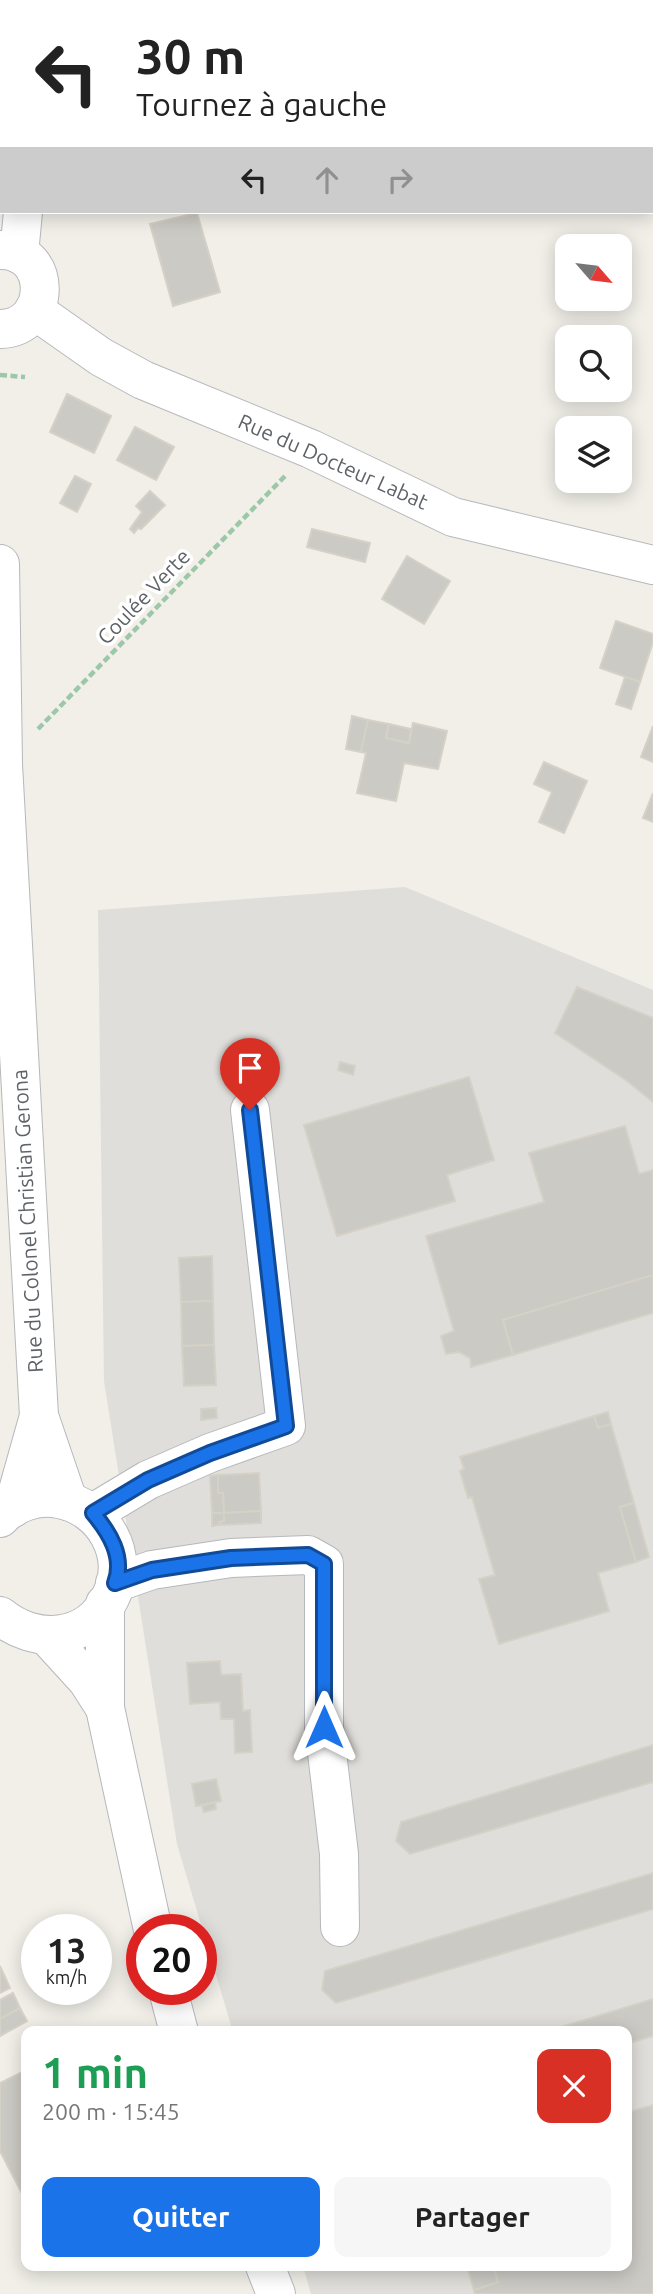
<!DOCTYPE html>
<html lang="fr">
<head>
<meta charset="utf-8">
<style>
  body { margin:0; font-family:Ubuntu,sans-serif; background:#f6f6f6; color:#222; height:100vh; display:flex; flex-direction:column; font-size:26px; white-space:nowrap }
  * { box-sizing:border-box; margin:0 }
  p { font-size:23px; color:#767676 }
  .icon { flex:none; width:38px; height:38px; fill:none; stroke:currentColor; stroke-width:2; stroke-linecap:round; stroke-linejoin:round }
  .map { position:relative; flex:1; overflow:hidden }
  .details { position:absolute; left:21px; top:2026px; width:611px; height:245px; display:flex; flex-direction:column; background:#fff; border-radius:14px; box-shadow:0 4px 18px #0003 }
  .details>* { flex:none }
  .guide { position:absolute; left:0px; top:0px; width:654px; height:214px; box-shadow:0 4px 18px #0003; background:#fff; color:#222; overflow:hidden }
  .needle { width:46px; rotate:118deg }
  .controls { position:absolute; left:555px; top:234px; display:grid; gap:14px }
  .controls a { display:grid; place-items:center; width:77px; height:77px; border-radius:14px; background:#fff; box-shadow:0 4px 18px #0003; font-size:35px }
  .speed { position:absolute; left:21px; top:1914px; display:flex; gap:14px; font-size:35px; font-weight:700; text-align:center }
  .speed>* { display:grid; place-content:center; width:91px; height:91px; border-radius:50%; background:#fff; box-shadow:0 4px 18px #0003; line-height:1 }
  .speed small { font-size:18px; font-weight:400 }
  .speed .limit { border:10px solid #d22; background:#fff; color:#111 }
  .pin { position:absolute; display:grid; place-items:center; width:60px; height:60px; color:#fff; margin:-72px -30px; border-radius:50% 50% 50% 0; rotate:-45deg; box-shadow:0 0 7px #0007 }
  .pin .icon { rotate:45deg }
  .me { position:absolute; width:77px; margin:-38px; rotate:0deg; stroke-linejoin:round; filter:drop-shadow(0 0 5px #0008) }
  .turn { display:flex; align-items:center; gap:24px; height:147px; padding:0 21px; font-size:32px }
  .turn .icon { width:91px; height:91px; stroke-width:2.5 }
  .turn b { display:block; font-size:49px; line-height:60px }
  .lanes { display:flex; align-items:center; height:66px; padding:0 21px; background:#0003; justify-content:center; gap:35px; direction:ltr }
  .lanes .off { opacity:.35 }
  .round { display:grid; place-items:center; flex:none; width:74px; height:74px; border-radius:14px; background:#f6f6f6 }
  .summary { display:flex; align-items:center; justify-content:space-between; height:119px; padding:0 21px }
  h1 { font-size:42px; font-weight:700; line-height:52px; color:#1e9e55 }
  .action { display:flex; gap:14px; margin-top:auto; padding:14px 21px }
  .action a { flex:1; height:80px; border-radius:14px; background:#1a73e8; color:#fff; font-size:28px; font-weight:700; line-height:80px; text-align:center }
  .action a+a { background:#f6f6f6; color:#222 }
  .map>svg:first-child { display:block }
  .industrial { fill:#e0deda }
  .building { fill:#cccac5; stroke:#d6d1c6; stroke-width:2 }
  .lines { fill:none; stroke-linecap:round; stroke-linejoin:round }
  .minor-casing { stroke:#b5b8bc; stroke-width:40 }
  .path { stroke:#9cc7a9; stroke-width:4.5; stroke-dasharray:7 3.5; stroke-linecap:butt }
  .minor { stroke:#fff; stroke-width:38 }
  .route-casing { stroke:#114b97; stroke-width:18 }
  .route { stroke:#1a73e8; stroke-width:12 }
  .labels { text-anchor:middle; stroke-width:7; stroke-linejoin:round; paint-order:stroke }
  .street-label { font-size:21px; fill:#5f6368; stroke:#fff }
</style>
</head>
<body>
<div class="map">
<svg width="653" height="2294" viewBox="0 0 653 2294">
  <rect width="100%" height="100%" fill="#f1efe8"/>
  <polygon class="industrial" points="405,887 653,990 653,2294 311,2294 303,2266 626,2266 626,2032 233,2032 177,1844 104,1381 98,910"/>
  <g class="building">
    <polygon points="105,0 240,0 99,2"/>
    <polygon points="197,213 220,292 173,306 150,224"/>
    <polygon points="67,394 111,416 94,453 50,432"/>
    <polygon points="135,427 174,447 156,480 117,460"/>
    <polygon points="75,476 91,484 77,512 60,503"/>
    <polygon points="150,491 165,505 141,529 138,528 134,533 130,529 142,512 136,506"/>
    <polygon points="312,529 370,543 365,562 307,547"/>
    <polygon points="407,556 450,581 424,624 382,599"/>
    <polygon points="616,621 653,634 653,642 640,682 600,668"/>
    <polygon points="625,677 640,682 631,709 616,704"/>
    <polygon points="352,716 368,720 361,752 346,749"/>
    <polygon points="368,720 389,724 386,738 409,743 413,723 447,731 438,769 404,763 396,801 357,793 366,753 361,752"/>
    <polygon points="389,724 411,729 409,743 386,738"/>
    <polygon points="653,726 653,762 641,757"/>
    <polygon points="544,762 587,781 564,833 539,822 552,792 534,784"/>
    <polygon points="653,793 653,822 643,818"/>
    <polygon points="577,987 653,1018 653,1102 627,1081 555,1033"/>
    <polygon points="340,1062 355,1066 353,1075 338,1070"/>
    <polygon points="469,1077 494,1160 447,1175 455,1201 337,1236 304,1125"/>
    <polygon points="625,1126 639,1174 653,1170 653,1275 503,1320 513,1355 471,1367 470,1358 459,1352 446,1354 441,1336 454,1331 426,1236 544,1202 529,1153"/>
    <polygon points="212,1256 213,1301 181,1302 179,1258"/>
    <polygon points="653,1275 653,1313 513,1355 503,1320"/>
    <polygon points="213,1301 214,1345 182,1346 181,1302"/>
    <polygon points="214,1345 216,1385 184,1386 182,1346"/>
    <polygon points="216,1408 217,1418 201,1420 201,1409"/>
    <polygon points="608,1412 611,1424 598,1428 594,1416"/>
    <polygon points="594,1416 598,1428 611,1424 634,1503 620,1507 636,1562 598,1573 609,1611 499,1644 479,1579 495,1575 472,1497 468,1498 460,1471 464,1469 460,1457"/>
    <polygon points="259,1473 261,1511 224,1513 223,1493 218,1493 218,1475"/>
    <polygon points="218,1475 218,1493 223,1493 224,1513 212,1513 210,1476"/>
    <polygon points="634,1503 649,1557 636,1562 620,1507"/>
    <polygon points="261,1511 261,1523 220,1525 219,1522 224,1521 224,1513"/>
    <polygon points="212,1513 224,1513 224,1521 219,1522 220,1525 212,1526"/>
    <polygon points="220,1661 221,1675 241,1674 243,1711 250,1710 252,1752 235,1753 234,1719 221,1719 220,1702 190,1704 187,1663"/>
    <polygon points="653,1745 653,1782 410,1854 396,1841 401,1822"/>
    <polygon points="216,1779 221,1801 196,1806 192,1784"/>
    <polygon points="215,1802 216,1809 204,1812 202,1806"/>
    <polygon points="653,1873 653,1909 336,2003 322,1990 325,1971"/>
    <polygon points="0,1966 10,1988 0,1993"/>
    <polygon points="13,1993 20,2008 0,2019 0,2000"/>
    <polygon points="653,1999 653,2036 626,2044 626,2032 545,2032"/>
    <polygon points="20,2008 27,2021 0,2036 0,2019"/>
    <polygon points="24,2071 26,2075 26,2201 0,2151 0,2083"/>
    <polygon points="653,2105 653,2294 475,2294 474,2290 498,2282 493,2266 626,2266 626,2113"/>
    <polygon points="467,2266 493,2266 498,2282 474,2290"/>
  </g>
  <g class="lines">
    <g class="minor-casing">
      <g id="minor">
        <polyline points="35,2 35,0"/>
        <path d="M0,250C53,249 53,328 0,329"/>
        <polyline points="19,254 23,212"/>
        <polyline points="34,310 101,357 143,380 311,449 453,517 653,565"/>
        <polyline points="0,564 3,764 39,1416 68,1501"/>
        <polyline points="13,1508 39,1416"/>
        <polyline points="93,1513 148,1480 210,1453 286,1426 250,1110"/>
        <path d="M0,1518C14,1502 39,1495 59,1499C103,1507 132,1555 110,1598C88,1642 35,1645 0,1616"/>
        <polyline points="115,1583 152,1570 231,1558 308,1555 324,1564 324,1727 339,1854 340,1927"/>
        <polyline points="105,1604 105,1708 153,1930"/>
        <polyline points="46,1635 87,1680 105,1708"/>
        <polyline points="168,1990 179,2032"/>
        <polyline points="265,2266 276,2294"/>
      </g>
    </g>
    <g class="path">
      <polyline points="0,375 25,377"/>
      <polyline points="38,729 286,475"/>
    </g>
    <use href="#minor" class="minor"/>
  </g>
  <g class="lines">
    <g class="route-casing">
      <path id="route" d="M250,1110L286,1426L210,1453L148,1480L93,1513C109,1532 125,1557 115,1583L152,1570L231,1558L308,1555L324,1564V1727"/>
    </g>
    <use href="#route" class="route"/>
  </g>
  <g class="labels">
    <g class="street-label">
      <text transform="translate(333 462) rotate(24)" y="7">Rue du Docteur Labat</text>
      <text transform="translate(144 597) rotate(-46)" y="7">Coulée Verte</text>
      <text transform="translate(28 1221) rotate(-93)" y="7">Rue du Colonel Christian Gerona</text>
    </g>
  </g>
</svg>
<div class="controls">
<a><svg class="needle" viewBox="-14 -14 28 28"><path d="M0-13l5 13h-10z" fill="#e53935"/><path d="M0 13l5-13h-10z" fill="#767676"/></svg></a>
<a><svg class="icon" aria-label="search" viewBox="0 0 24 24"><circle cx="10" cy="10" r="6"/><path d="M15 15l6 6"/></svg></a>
<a><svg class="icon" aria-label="layers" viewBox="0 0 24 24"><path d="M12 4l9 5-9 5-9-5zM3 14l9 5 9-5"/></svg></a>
</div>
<div class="speed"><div>13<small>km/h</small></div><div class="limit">20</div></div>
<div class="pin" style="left:250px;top:1110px;background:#d93025"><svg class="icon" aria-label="arrive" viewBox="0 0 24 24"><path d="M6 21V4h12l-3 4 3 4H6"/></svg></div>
<svg class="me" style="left:324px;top:1727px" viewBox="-20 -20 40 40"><path d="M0-17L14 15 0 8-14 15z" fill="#1a73e8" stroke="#fff" stroke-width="4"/></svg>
<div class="guide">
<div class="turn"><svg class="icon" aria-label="left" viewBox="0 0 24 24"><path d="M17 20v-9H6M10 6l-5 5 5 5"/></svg><div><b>30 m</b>Tournez à gauche</div></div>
<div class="lanes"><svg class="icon" aria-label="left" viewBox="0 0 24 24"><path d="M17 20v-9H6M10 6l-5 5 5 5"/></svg><svg class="icon off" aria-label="ahead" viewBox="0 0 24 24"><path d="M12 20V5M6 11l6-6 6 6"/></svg><svg class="icon off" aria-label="right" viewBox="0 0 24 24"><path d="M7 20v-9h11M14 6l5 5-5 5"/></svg></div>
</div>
<section class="details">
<div class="summary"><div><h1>1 min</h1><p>200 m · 15:45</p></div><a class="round" style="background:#d93025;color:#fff"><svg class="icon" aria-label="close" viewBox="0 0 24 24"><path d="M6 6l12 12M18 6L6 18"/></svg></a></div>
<div class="action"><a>Quitter</a><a>Partager</a></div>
</section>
</div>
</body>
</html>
